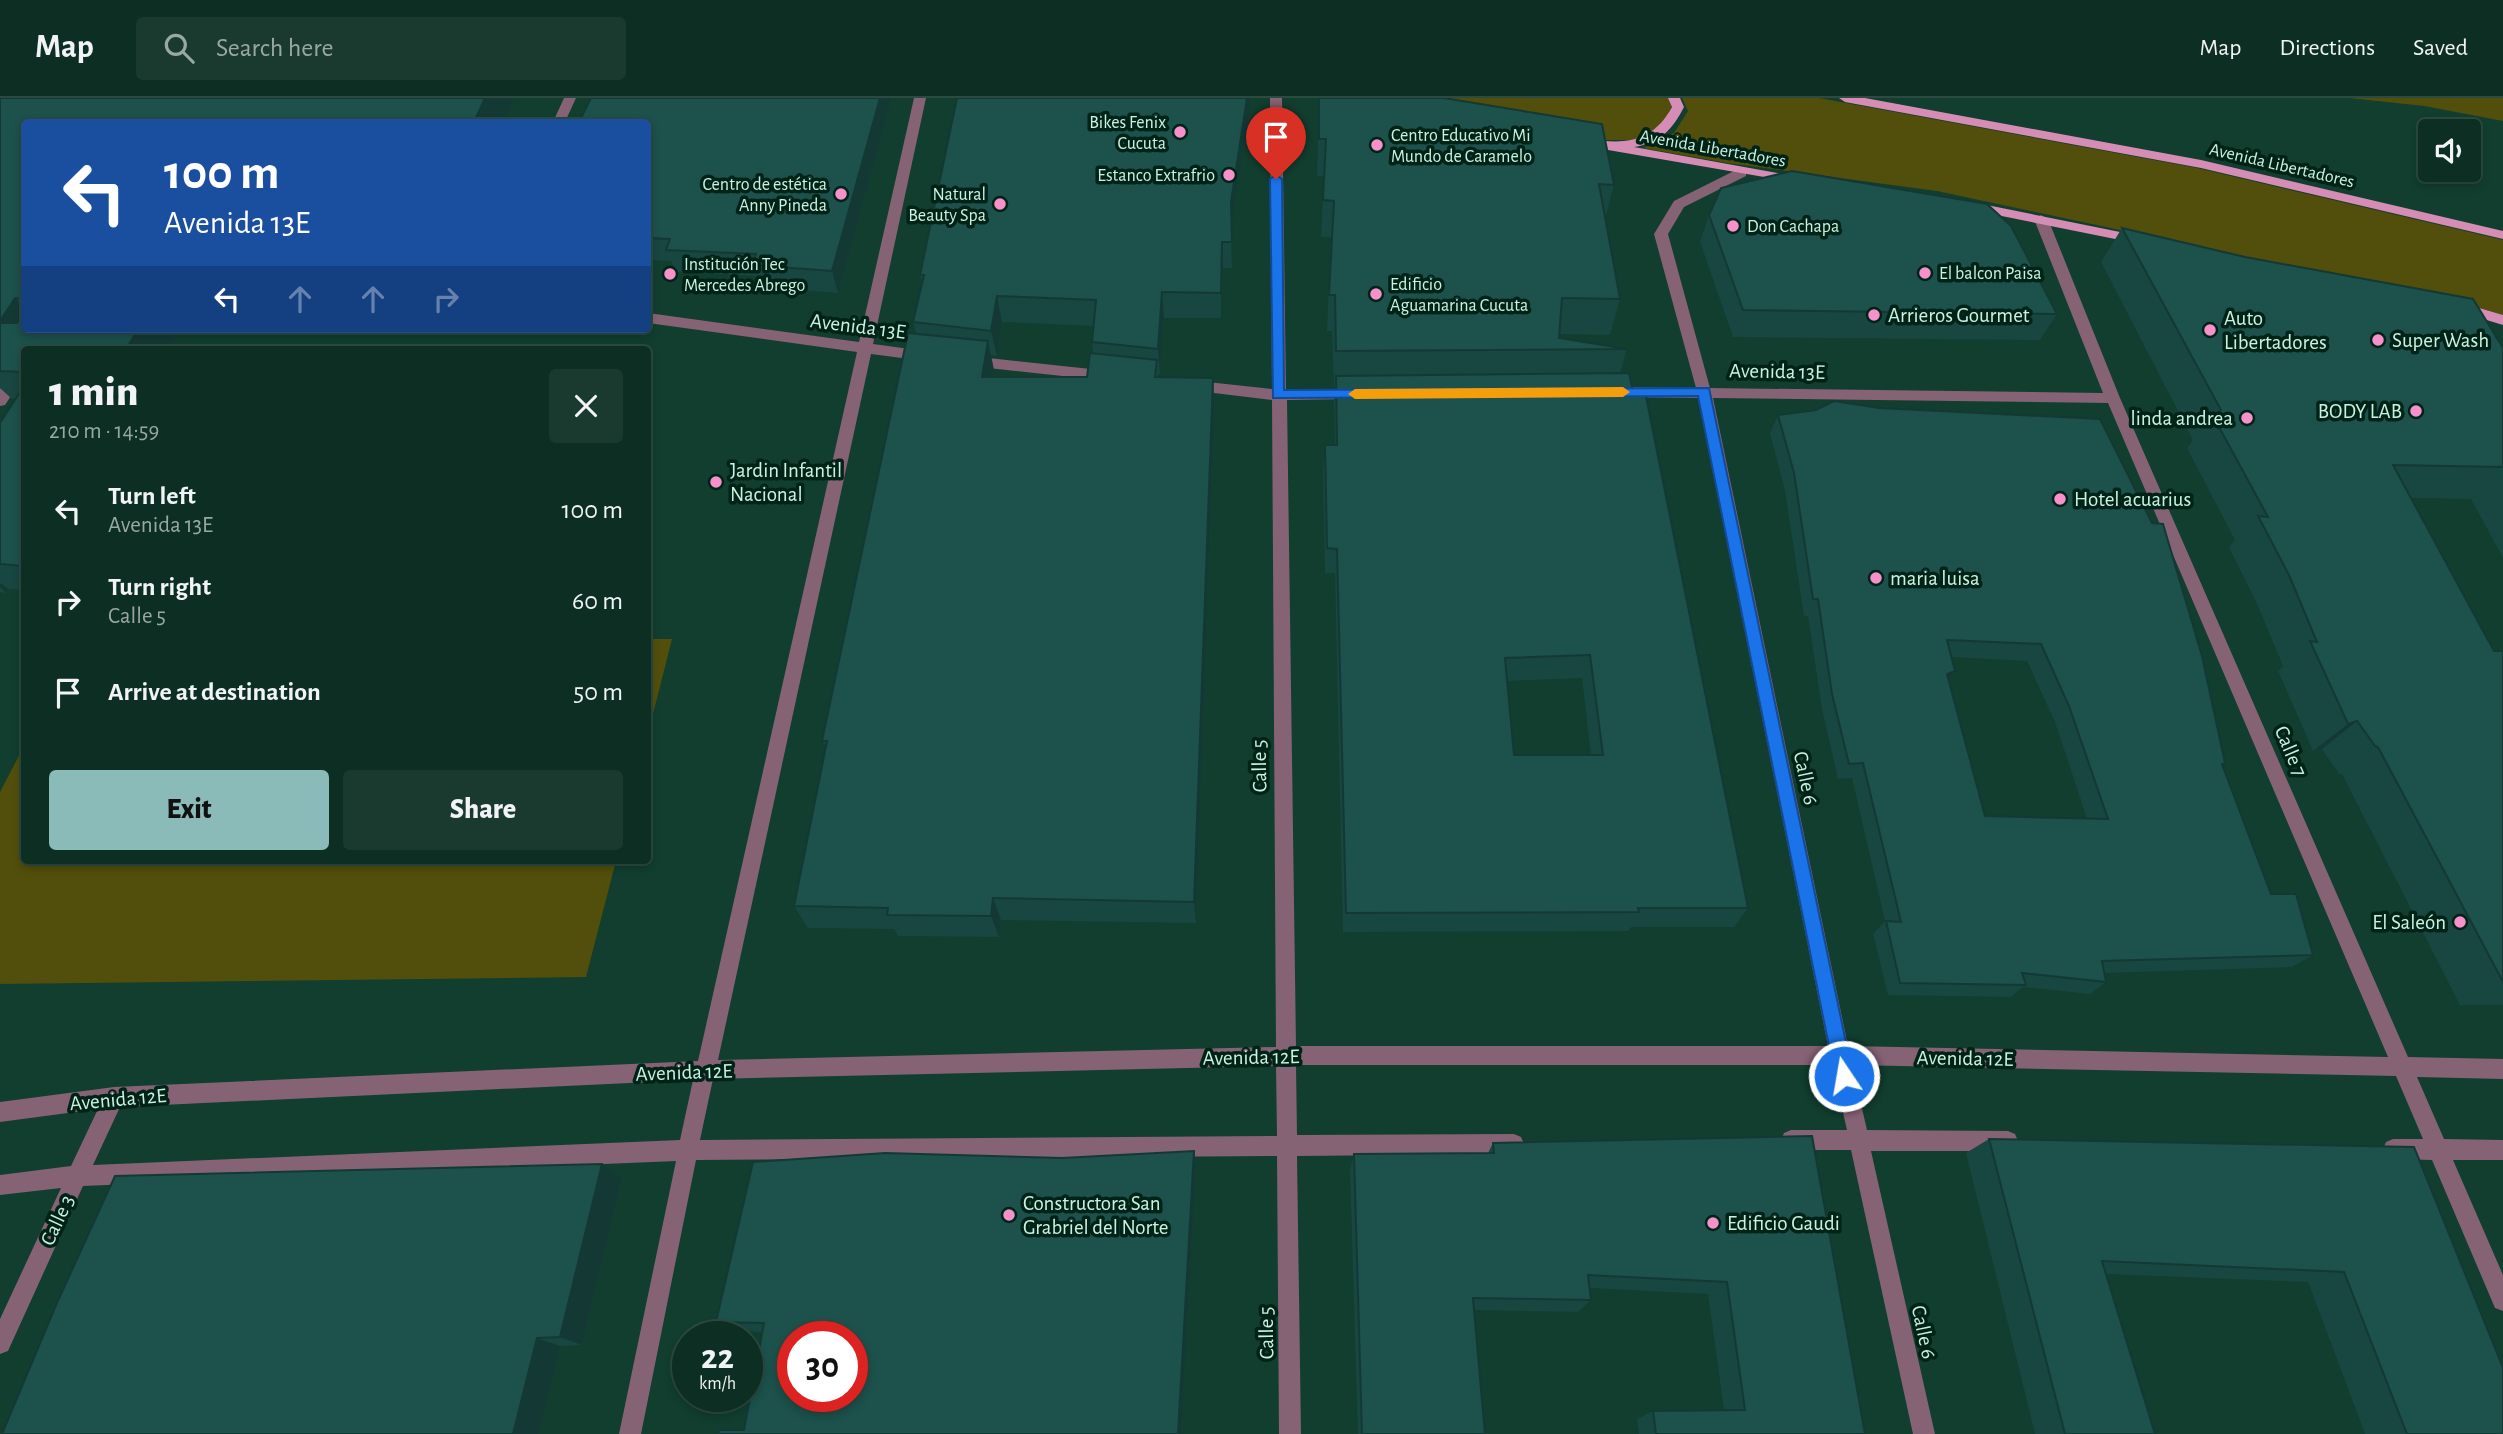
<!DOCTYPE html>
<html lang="en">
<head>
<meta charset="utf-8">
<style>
  body { margin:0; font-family:"Alegreya Sans",sans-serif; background:#1b3a2f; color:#f1f3f6; height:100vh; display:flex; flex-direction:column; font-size:26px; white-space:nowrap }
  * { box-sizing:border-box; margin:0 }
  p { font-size:23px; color:#9aa8a5 }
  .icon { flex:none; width:38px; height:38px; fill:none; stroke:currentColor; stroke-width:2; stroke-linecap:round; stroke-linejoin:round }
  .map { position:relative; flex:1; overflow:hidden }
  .panel { position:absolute; left:21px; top:248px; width:630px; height:518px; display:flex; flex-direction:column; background:#0d2e22; border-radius:7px; box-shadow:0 4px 10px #0003,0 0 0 2px #2d4a40 }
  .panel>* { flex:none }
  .top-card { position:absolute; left:21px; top:21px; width:630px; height:214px; border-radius:7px; box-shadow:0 4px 10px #0003,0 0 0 2px #2d4a40; background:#1a4fa0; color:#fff; overflow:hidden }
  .fabs { position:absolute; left:2418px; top:21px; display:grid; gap:14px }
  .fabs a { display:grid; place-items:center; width:63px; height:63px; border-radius:7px; background:#0d2e22; box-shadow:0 4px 10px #0003,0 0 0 2px #2d4a40; font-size:35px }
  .speed { position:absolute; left:672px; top:1223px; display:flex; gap:14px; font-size:35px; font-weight:700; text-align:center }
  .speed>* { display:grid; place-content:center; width:91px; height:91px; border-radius:50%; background:#0d2e22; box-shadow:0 4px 10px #0003,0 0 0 2px #2d4a40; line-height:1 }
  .speed small { font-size:18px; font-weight:400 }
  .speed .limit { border:10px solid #d22; background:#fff; color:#111 }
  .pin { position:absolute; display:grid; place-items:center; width:60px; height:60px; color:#fff; margin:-72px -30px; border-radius:50% 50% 50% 0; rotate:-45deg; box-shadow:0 0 7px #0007 }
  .pin .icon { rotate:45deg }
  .me { position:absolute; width:77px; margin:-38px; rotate:348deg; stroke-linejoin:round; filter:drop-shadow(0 0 5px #0008) }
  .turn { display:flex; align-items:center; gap:24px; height:147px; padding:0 28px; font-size:32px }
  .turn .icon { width:91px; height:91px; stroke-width:2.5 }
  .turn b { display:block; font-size:49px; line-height:60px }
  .lanes { display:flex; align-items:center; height:66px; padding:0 28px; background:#0003; justify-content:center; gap:35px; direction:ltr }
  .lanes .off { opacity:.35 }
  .round { display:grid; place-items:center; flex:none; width:74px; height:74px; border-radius:7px; background:#1b3a2f }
  .summary { display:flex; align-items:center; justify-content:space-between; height:119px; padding:0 28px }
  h1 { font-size:42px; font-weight:800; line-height:52px }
  .cta { display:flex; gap:14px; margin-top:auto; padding:14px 28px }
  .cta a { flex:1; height:80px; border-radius:7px; background:#8bbbb9; color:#111; font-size:28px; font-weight:800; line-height:80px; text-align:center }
  .cta a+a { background:#1b3a2f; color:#f1f3f6 }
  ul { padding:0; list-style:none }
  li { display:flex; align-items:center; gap:21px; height:91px; padding:0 28px }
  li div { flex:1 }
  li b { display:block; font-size:26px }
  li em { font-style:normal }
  header { display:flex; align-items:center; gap:42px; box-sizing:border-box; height:98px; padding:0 35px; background:#0d2e22; border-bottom:2px solid #2d4a40 }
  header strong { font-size:33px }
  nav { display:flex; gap:38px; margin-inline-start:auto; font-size:24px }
  .search { width:490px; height:63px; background:#1b3a2f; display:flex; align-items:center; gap:18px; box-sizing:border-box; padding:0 24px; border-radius:7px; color:#9aa8a5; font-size:26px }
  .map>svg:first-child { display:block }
  .green { fill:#524e0b }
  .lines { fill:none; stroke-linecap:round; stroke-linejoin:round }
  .minor { fill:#866275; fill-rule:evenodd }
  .major { fill:#d68db5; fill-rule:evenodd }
  .wall { fill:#184641; fill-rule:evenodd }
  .shaded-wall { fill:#143935 }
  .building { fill:#1c514c; stroke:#143935; stroke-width:2; fill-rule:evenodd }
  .route { fill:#1a73e8; stroke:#114b97; stroke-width:2 }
  .slow { fill:#f59e0b }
  .poi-dot { fill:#f890cb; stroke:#002317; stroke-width:2.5 }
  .labels { text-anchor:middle; stroke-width:7; stroke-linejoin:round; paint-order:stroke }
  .far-poi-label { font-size:18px; fill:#cbf2e0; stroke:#002317; text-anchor:start }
  .far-street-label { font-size:18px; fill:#cbf2e0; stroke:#002317 }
  .poi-label { font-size:21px; fill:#cbf2e0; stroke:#002317; text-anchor:start }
  .street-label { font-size:21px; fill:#cbf2e0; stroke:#002317 }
</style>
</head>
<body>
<header>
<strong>Map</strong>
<div class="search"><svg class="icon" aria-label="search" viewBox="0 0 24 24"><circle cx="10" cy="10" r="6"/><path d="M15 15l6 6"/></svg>Search here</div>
<nav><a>Map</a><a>Directions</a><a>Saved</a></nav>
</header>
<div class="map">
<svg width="2503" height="1336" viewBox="0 0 2503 1336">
  <rect width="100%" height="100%" fill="#113e2e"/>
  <g class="green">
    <polygon points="1366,0 1670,0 1672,7 1664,29 1634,42 1598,42"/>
    <polygon points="1682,0 1819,0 2197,70 2503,142 2503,217 2462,205 1937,93 1727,65 1643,50 1674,35 1688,13"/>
    <polygon points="2349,0 2503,0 2503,23 2424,8"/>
    <polygon points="648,541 672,541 648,636"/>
    <polygon points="24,648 24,763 616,763 586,879 0,886 0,694"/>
  </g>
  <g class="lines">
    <g class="minor">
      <polygon points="564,0 576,0 565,24 553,24"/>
      <path d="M914,0H926L873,246L925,253L932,258L925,263L871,256L718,962L1276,949L1272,302L1189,292L1182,287L1189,282L1272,291L1270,0H1282L1286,292L1357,291L1364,296L1357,301L1287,302L1296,948H1828L1698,300L1623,299L1616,294L1623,289L1696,290L1654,136L1674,103L1736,72H1746V78L1684,109L1668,136L1710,290L2103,295L2034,121L2041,117L2048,121L2120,300L2408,959L2503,961V981L2417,979L2444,1041L2503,1042V1062H2453L2503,1177V1213L2495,1210L2432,1062L2393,1061L2386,1058L2383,1051L2386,1044L2393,1041H2423L2396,978L1852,967L1867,1032L2008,1033L2015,1036L2018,1043L2015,1050L2008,1053H1871L1935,1336H1913L1851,1052H1791L1784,1049L1781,1042L1784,1035L1791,1032H1847L1832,967H1296L1297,1037L1514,1036L1521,1039L1524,1046L1521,1053L1514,1056L1297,1058L1301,1336H1279L1277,1058L696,1062L641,1336H619L676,1063L83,1088L8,1253L0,1256V1221L61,1090L0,1097V1077L71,1068L98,1011L0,1024V1004L114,989L698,963L857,254L648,225V215L859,244ZM1713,300L2108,305L2388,959L1848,948ZM1276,968L1277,1038L700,1042L713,981ZM693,982L680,1042L93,1067L120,1009Z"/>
      <polygon points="970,258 1109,273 1116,278 1109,283 970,268 963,263"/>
      <polygon points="24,262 24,278 5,307 0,308 0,291 19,263"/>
    </g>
    <g class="major">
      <path d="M1668,0H1680L1684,9C1672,32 1660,45 1634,49L1788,77L1793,78V84L1585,48L1579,44L1585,40C1622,47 1652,46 1672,9Z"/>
      <polygon points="1839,0 1865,0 2201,62 2503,133 2503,141 2201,70 1845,4"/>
      <polygon points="1972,104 2140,138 2147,142 2140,146 1967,111 1967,105"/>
      <polygon points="2462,205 2503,217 2503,227 2457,213 2457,207"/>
    </g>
  </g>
  <g class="wall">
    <polygon points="0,0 514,0 503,24 24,24 24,231 180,231 168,252 24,252 24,492 8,491 6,495 0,494 0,325 16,301 12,301 0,290"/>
    <polygon points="591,0 892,0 838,195 761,189 757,178 676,174 671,163 648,162 648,24"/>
    <path d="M1319,0H1444L1614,87L1605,121L1620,201L1610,237L1559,236V240L1627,251L1620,275L1633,293L1748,810L1734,829H1631L1628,833L1343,834L1335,475H1325L1323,372L1325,347H1335L1334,304L1335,289H1334L1332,233H1327L1331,139H1321L1324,78H1317ZM1582,580L1591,657H1514L1507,583Z"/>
    <path d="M1250,9L1231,130L1232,170H1223L1221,220H1164L1160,276H1158V279L1213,280L1214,310L1196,825L1001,822L999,839L898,838L894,831L808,830L794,808L826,649L822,643L916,235L913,224L922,185L920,177ZM1002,224L1093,228L1092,244L1093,255L1087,279H993L994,273L991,257L997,258Z"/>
    <polygon points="1709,117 2057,216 2040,242 1733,239 1700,144"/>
    <polygon points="2122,130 2503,250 2503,460 2471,401 2411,400 2494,553 2503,553 2503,907 2460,907 2342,676 2339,676 2322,651 2313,653 2278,573 2283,568 2258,508 2229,449 2235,442 2187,350 2193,342 2101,164"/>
    <path d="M1778,317L2225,665L2222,668L2271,796L2313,857L2292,869L2104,875L2106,884L2090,896L2023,889L2011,899L1888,897L1873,836L1885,823L1852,680L1838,681L1822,611L1808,518H1804L1785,393L1770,335ZM1951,559L2027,563L2055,624L2087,721L1985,718L1948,582L1955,573Z"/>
    <polygon points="1812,1038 1865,1336 1639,1336 1637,1321 1653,1313 1724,1312 1708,1196 1590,1190 1591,1202 1578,1214 1474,1212 1485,1336 1358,1336 1350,1072 1354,1056 1488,1055 1493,1045"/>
    <polygon points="1989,1041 2414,1049 2503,1336 2365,1336 2308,1184 2106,1176 2155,1336 2035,1336 1966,1055"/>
    <polygon points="1194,1053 1196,1067 1181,1336 718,1336 744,1332 762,1234 733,1233 716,1224 1062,1060"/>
    <polygon points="602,1066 622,1079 582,1247 560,1248 2,1336"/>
  </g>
  <g class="shaded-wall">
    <polygon points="485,0 514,0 503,24 474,24"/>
    <polygon points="880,0 892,0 838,195 832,173"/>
    <polygon points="1247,0 1250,0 1250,9 1231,130 1231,104"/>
    <polygon points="1222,144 1223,170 1221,220 1221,195"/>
    <polygon points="1162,194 1164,220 1160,276 1158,251"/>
    <polygon points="997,198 1002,224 997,258 991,233"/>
    <polygon points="15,200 24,210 24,231 0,227 0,223"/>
    <polygon points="138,231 180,231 168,252 127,250"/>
    <polygon points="988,243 994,273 988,309 982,279"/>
    <polygon points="1213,280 1214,310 1196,825 1194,804"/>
    <polygon points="0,485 8,491 6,495 0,489"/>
    <polygon points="1955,573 1943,589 1947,576"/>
    <polygon points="2357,623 2322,651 2313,653 2348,626"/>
    <polygon points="993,800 1001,822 999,839 991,818"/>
    <polygon points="1194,1053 1196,1067 1181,1336 1178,1336"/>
    <polygon points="602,1066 622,1079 582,1247 560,1239"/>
    <polygon points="537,1240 560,1248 538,1336 513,1336"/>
  </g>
  <g class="building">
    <polygon points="0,0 485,0 474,24 24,24 24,201 15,200 0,223"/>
    <polygon points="591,0 880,0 832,173 753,167 756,156 666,152 670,141 648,140 648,24 579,24"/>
    <polygon points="957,0 1247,0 1231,104 1232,144 1222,144 1221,195 1162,194 1158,251 1092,244 1096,202 997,198 991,233 913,224 924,177 920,177"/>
    <polygon points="1319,0 1444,0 1602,26 1614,87 1599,86 1620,201 1562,200 1559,240 1627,251 1336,253 1335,197 1329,197 1334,103 1323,102 1326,41 1319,41"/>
    <polygon points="1792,73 1987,106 2011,128 2057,216 1743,212 1709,117 1721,90"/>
    <polygon points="2122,130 2245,159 2473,201 2503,250 2503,369 2393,367 2494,553 2503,553 2503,884 2378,649 2375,648 2357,623 2348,626 2310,543 2317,544 2289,477 2258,418 2268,419 2213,318 2221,312"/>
    <polygon points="24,213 24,231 138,231 127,250 178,252 24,252 24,274 0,273 0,225 17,225"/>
    <polygon points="908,235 988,243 982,279 1087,279 1090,255 1157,262 1155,279 1213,280 1194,804 993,800 991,818 887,817 888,810 794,808 827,643 822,643"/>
    <path d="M1629,275L1633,293H1645L1748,810H1638L1639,814L1346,815L1337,451L1327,450L1325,347H1337L1336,278ZM1590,557L1603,657H1514L1505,560Z"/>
    <polygon points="24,288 24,468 0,466 0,325"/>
    <path d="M1834,303L1879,310L2100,321L2152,425L2163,426L2202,558L2225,665L2222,666L2271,796H2296L2313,857L2102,863L2106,884L2022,875L2026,887L1900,885L1886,823L1901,824L1863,665L1849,666L1832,596L1818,501H1813L1794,375L1778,317L1816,312ZM1947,542L2041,546L2069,608L2108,721L1985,718L1947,576L1955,573Z"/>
    <polygon points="1812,1038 1865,1336 1656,1336 1653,1313 1745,1312 1727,1184 1588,1177 1591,1202 1473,1200 1485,1336 1362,1336 1354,1056 1494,1055 1493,1045"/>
    <polygon points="1989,1041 2414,1049 2503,1270 2503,1336 2407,1336 2344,1174 2102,1163 2155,1336 2065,1336"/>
    <path d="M1194,1053L1178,1336H718L719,1332H744L764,1225L716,1224L753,1064L885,1055L1062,1060ZM793,1239H852V1298H793Z"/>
    <polygon points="602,1066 560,1239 537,1240 513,1336 2,1336 56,1207 115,1078"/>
  </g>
  <polygon class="route" points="1276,77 1282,81 1284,292 1709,290 1853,978 1851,984 1844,987 1838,984 1835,978 1698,298 1273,300 1270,81"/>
  <polygon class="slow" points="1623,289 1630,294 1623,299 1355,301 1348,296 1355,291"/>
  <g class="poi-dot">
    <circle cx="1180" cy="34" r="7"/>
    <circle cx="1377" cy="47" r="7"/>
    <circle cx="1229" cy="77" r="7"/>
    <circle cx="841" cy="96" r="7"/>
    <circle cx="1000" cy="106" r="7"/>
    <circle cx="1733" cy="128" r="7"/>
    <circle cx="1925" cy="175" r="7"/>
    <circle cx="670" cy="176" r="7"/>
    <circle cx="1376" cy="196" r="7"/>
    <circle cx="1874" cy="217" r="7"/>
    <circle cx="2210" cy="232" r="7"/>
    <circle cx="2378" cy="242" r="7"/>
    <circle cx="2416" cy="313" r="7"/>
    <circle cx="2247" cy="320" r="7"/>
    <circle cx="716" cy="384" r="7"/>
    <circle cx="2060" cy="401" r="7"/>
    <circle cx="1876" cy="480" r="7"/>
    <circle cx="2460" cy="824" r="7"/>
    <circle cx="1009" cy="1117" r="7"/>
    <circle cx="1713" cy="1125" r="7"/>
  </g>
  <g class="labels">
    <g class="far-poi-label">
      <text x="1166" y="30" text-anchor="end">Bikes Fenix<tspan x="1166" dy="21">Cucuta</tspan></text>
      <text x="1391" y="43">Centro Educativo Mi<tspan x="1391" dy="21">Mundo de Caramelo</tspan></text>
      <text x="1215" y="83" text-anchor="end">Estanco Extrafrio</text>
      <text x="827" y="92" text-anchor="end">Centro de estética<tspan x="827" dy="21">Anny Pineda</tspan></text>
      <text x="986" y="102" text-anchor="end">Natural<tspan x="986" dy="21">Beauty Spa</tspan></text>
      <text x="1747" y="134">Don Cachapa</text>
      <text x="684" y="172">Institución Tec<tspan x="684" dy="21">Mercedes Abrego</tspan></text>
      <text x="1939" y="181">El balcon Paisa</text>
      <text x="1390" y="192">Edificio<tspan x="1390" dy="21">Aguamarina Cucuta</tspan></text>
    </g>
    <g class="far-street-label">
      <text transform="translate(1713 50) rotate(10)" y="6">Avenida Libertadores</text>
      <text transform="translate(2282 67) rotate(13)" y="6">Avenida Libertadores</text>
    </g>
    <g class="poi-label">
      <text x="1888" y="224">Arrieros Gourmet</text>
      <text x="2224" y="227">Auto<tspan x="2224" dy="24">Libertadores</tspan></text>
      <text x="2392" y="249">Super Wash</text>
      <text x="2402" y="320" text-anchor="end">BODY LAB</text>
      <text x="2233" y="327" text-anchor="end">linda andrea</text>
      <text x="730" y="379">Jardin Infantil<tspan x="730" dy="24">Nacional</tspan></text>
      <text x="2074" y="408">Hotel acuarius</text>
      <text x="1890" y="487">maria luisa</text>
      <text x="2446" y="831" text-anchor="end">El Saleón</text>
      <text x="1023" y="1112">Constructora San<tspan x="1023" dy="24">Grabriel del Norte</tspan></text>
      <text x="1727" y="1132">Edificio Gaudi</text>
    </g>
    <g class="street-label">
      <text transform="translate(858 228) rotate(7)" y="7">Avenida 13E</text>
      <text transform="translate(1777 273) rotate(1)" y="7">Avenida 13E</text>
      <text transform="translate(2291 653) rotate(67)" y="7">Calle 7</text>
      <text transform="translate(1259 668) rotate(-91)" y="7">Calle 5</text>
      <text transform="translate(1806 680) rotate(78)" y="7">Calle 6</text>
      <text transform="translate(1251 959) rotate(-1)" y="7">Avenida 12E</text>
      <text transform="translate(1965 960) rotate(1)" y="7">Avenida 12E</text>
      <text transform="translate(684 974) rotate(-2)" y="7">Avenida 12E</text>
      <text transform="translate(118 1001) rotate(-5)" y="7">Avenida 12E</text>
      <text transform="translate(57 1122) rotate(-65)" y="7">Calle 3</text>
      <text transform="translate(1924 1234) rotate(78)" y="7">Calle 6</text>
      <text transform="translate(1266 1235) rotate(-91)" y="7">Calle 5</text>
    </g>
  </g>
</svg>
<div class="fabs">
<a><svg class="icon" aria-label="sound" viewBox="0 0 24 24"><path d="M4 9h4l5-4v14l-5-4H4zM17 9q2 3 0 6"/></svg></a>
</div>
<div class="speed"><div>22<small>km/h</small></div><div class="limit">30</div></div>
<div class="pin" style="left:1276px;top:81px;background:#d93025"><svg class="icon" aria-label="arrive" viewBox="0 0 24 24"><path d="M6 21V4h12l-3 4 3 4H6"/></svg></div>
<svg class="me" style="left:1844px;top:978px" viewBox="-20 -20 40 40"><circle r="17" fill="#1a73e8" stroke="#fff" stroke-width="3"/><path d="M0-11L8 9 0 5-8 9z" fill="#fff"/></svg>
<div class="top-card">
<div class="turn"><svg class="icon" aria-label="left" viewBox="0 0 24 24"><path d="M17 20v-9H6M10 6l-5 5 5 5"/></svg><div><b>100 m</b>Avenida 13E</div></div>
<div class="lanes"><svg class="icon" aria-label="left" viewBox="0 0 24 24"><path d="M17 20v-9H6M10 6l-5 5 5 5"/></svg><svg class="icon off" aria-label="ahead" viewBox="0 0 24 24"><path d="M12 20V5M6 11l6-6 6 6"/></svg><svg class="icon off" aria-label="ahead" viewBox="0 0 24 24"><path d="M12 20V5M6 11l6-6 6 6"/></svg><svg class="icon off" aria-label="right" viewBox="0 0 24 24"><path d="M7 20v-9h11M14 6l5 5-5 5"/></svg></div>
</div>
<section class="panel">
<div class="summary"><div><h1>1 min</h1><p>210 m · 14:59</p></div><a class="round"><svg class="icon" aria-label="close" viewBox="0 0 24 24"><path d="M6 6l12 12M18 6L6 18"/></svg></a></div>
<ul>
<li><svg class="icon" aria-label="left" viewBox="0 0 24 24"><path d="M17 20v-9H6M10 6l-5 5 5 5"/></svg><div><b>Turn left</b><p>Avenida 13E</p></div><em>100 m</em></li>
<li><svg class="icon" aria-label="right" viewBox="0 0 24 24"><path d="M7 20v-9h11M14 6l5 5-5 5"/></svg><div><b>Turn right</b><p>Calle 5</p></div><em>60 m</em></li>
<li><svg class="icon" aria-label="arrive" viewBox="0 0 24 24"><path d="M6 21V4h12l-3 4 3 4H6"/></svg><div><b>Arrive at destination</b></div><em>50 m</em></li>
</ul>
<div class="cta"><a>Exit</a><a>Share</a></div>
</section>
</div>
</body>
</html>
